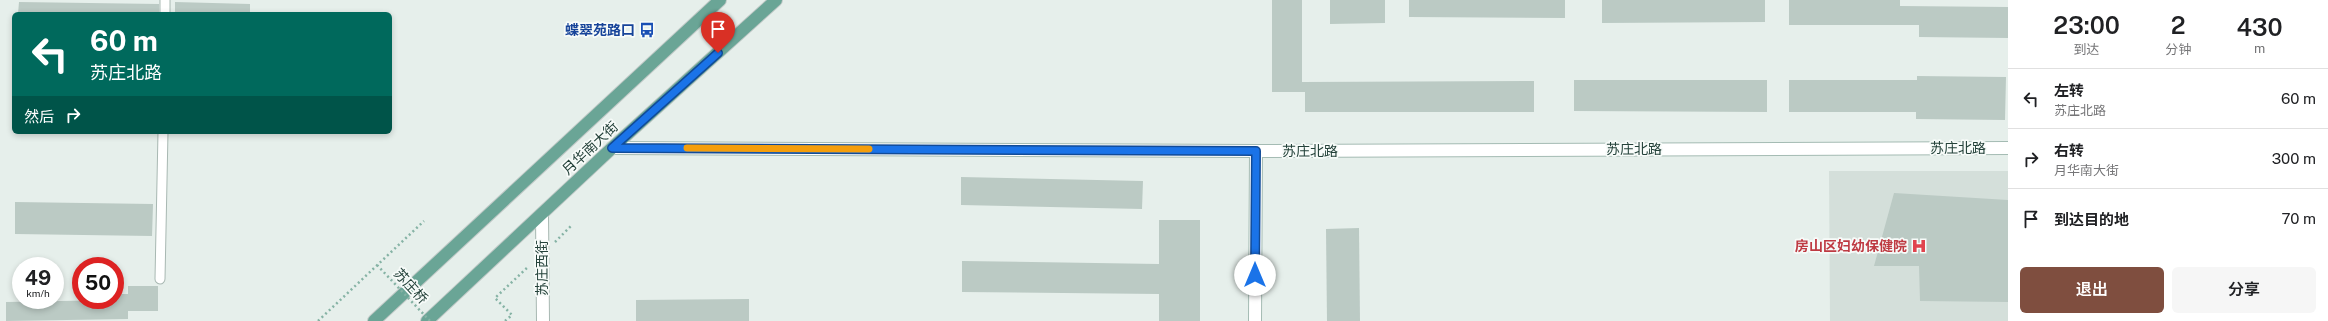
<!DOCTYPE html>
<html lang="zh">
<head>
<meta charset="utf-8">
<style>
  body { margin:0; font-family:"Public Sans","Noto Sans SC",sans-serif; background:#f6f6f6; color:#202124; height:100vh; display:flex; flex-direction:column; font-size:15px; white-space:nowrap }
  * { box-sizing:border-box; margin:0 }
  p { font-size:13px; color:#757577 }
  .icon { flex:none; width:22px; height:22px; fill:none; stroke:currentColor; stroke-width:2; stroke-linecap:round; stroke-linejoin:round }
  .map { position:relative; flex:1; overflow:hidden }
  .sheet { display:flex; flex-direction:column; background:#fff; width:320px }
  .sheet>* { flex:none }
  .guide { position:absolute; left:12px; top:12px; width:380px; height:122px; border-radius:6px; box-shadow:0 2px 6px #0003; background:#00695c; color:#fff; overflow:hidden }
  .speed { position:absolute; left:12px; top:257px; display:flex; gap:8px; font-size:20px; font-weight:700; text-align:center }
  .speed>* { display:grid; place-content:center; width:52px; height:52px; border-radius:50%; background:#fff; box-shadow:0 2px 6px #0003; line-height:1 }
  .speed small { font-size:10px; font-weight:400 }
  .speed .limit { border:6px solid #d22; background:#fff; color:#111 }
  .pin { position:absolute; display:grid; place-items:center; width:34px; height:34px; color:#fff; margin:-41px -17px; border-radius:50% 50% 50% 0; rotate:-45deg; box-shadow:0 0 4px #0007 }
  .pin .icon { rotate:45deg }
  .me { position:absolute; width:44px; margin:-22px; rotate:0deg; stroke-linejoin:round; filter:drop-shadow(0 0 3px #0008) }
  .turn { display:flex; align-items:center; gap:14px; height:84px; padding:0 12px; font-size:18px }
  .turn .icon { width:52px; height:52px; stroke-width:2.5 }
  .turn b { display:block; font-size:28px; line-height:34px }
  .then { display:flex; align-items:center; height:38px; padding:0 12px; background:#0003; gap:8px; font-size:15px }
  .eta { display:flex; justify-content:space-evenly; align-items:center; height:68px; text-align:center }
  .eta b { font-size:24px; font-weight:600; line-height:28px }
  .action { display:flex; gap:8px; margin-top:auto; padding:8px 12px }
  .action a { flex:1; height:46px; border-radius:6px; background:#7f4e3f; color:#fff; font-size:16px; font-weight:600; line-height:46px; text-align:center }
  .action a+a { background:#f6f6f6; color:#202124 }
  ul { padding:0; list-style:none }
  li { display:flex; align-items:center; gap:12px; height:60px; padding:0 12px; border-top:1px solid #e0e0e0 }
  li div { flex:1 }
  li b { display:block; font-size:15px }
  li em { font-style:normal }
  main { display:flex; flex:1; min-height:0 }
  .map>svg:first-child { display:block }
  .built { fill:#d4dfda }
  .building { fill:#bbcac4 }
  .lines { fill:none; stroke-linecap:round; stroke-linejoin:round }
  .lane-casing { stroke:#a8b8b2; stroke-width:11 }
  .street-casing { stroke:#a8b8b2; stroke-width:14 }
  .secondary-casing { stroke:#a4bbb3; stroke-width:14 }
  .primary-casing { stroke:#c2cac8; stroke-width:14 }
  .path { stroke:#86b3a5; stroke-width:2.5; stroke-dasharray:2 3; stroke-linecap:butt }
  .lane { stroke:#fff; stroke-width:9 }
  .street { stroke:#fff; stroke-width:12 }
  .secondary { stroke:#fff; stroke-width:12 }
  .primary { stroke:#6aa596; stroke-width:12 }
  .path-bridge { stroke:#86b3a5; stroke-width:2.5; stroke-dasharray:2 3; stroke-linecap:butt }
  .route-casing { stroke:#114b97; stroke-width:10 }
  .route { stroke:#1a73e8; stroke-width:7 }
  .slow { stroke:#f59e0b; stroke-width:7 }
  .labels { text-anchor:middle; stroke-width:3.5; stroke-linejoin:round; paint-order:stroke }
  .transit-label { font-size:14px; font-weight:bold; fill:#164399; stroke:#f7fbf9; text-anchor:end }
  .street-label { font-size:14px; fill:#24423a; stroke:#f7fbf9 }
  .health-label { font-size:14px; font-weight:bold; fill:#be3a42; stroke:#f7fbf9; text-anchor:end }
</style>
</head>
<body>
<main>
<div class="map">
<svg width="2008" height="321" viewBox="0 0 2008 321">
  <rect width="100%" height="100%" fill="#e6efeb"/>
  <polygon class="built" points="1829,171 2008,171 2008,321 1830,321"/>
  <g class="building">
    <polygon points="1272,0 1302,0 1302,82 1534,81 1534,112 1305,112 1305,92 1272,92"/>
    <polygon points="1330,0 1385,0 1385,23 1330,24"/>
    <polygon points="1409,0 1565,0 1565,18 1409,17"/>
    <polygon points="1602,0 1765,0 1765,22 1602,23"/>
    <polygon points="1789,0 1900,0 1900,6 2008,7 2008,38 1919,37 1919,25 1789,25"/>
    <polygon points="19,2 159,4 159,14 18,14"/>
    <polygon points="175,2 250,4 250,14 175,14"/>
    <polygon points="1917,76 2006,77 2005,120 1916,119 1916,112 1789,112 1789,80 1917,80"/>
    <polygon points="1574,80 1767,80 1767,112 1574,111"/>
    <polygon points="961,177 1143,181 1142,209 961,205"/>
    <polygon points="1894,193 2008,200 2008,302 1920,301 1919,266 1874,266"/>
    <polygon points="15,202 153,204 152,236 15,234"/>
    <polygon points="1159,220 1200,220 1200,321 1159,321 1159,294 962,292 962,261 1159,264"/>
    <polygon points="1359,228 1360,321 1327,321 1326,229"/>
    <polygon points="128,286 158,286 158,311 128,311 128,319 6,321 6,302 115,300 115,294 128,294"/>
    <polygon points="749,299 749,321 636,321 636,300"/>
  </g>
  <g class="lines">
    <g class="lane-casing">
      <g id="lane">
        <polyline points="165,14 165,0"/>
        <polyline points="160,279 163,132"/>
      </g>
    </g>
    <g class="street-casing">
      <polyline id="street" points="542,215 543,321"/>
    </g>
    <g class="secondary-casing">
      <g id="secondary">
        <polyline points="612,148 1256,151 2008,148"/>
        <polyline points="1255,321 1256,151"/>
      </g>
    </g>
    <g class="primary-casing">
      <g id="primary">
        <polyline points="374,321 720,0"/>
        <polyline points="427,321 612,148 776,0"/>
      </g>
    </g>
    <g class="path">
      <polyline points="555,242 571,226"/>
      <polyline points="318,321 424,221"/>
      <polyline points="505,321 512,315 495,298 529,266"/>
    </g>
    <use href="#lane" class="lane"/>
    <use href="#street" class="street"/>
    <use href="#secondary" class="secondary"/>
    <use href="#primary" class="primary"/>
    <polyline class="path-bridge" points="377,265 430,321"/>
  </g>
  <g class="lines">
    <g class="route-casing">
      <polyline id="route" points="718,53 612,148 1256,151 1255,275"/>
    </g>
    <use href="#route" class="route"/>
    <polyline class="slow" points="687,148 869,149"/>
  </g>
  <defs>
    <g id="bus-bare" transform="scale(1.2)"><path d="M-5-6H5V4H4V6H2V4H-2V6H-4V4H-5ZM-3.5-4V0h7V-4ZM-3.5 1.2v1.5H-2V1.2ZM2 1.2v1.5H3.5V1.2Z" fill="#1a4fb4" stroke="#f7fbf9" stroke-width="2.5" paint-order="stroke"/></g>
    <g id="hospital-bare" transform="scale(1.2)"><path d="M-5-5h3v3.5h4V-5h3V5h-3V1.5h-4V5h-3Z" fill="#e0444e" stroke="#f7fbf9" stroke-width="2.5" paint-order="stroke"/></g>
  </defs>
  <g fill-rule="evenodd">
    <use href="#bus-bare" x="647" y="30"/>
    <use href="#hospital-bare" x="1919" y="246"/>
  </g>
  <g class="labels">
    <g class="transit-label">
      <text x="635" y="35">蝶翠苑路口</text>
    </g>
    <g class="street-label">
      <text transform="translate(590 148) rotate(-43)" y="5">月华南大街</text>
      <text x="1958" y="153">苏庄北路</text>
      <text x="1634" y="154">苏庄北路</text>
      <text x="1310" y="156">苏庄北路</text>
      <text transform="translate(542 268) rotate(-90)" y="5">苏庄西街</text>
      <text transform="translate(411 286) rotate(47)" y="5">苏庄桥</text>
    </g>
    <g class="health-label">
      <text x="1907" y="251">房山区妇幼保健院</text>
    </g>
  </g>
</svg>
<div class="speed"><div>49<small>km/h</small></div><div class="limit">50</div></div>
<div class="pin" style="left:718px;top:53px;background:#d93025"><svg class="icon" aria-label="arrive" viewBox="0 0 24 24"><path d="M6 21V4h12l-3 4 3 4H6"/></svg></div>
<svg class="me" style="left:1255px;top:275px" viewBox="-20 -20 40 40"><circle r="19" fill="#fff"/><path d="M0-13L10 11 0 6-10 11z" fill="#1a73e8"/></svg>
<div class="guide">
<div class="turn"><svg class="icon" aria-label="left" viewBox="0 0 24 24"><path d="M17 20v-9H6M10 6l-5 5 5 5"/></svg><div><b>60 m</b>苏庄北路</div></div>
<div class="then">然后<svg class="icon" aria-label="right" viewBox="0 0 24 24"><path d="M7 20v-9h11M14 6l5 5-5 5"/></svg></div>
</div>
</div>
<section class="sheet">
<div class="eta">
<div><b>23:00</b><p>到达</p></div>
<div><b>2</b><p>分钟</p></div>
<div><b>430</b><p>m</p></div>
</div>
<ul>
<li><svg class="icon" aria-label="left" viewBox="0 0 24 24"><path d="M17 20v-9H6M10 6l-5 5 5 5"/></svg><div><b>左转</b><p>苏庄北路</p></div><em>60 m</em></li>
<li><svg class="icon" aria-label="right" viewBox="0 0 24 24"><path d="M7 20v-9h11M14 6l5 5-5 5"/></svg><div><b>右转</b><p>月华南大街</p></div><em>300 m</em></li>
<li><svg class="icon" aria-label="arrive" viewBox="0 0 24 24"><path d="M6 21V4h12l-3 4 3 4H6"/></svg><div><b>到达目的地</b></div><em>70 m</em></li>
</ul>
<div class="action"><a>退出</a><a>分享</a></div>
</section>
</main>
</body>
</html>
